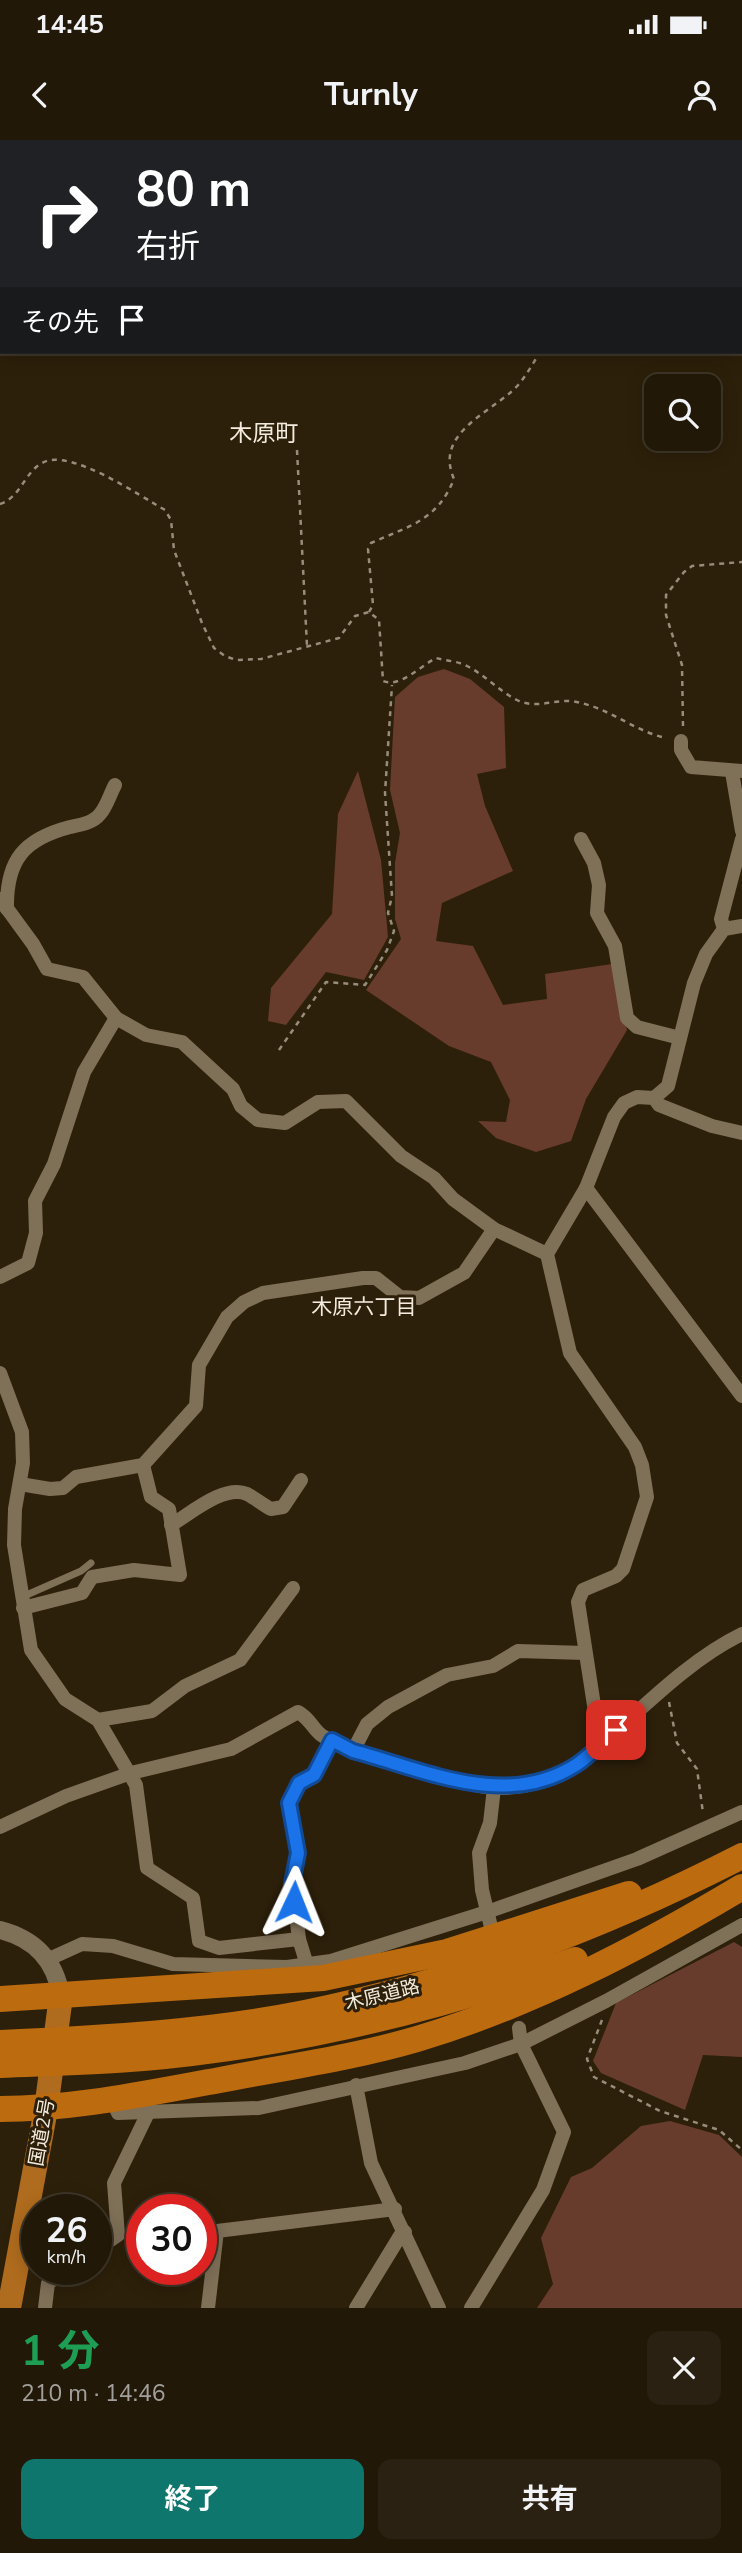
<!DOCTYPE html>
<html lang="ja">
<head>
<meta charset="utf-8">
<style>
  body { margin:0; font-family:"Nunito Sans","Noto Sans JP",sans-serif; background:#2a2112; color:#f1f3f6; height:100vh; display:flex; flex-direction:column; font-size:26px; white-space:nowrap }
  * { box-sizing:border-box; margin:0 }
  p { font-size:23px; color:#a2a09c }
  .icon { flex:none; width:38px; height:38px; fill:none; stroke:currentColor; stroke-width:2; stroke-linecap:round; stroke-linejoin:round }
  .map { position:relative; height:2168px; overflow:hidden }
  .drawer { display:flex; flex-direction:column; background:#221808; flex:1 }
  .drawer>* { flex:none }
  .top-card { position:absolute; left:0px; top:0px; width:742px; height:214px; box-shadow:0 4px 18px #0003,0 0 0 2px #3f3729; background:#202124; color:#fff; overflow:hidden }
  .fabs { position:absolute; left:644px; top:234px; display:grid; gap:14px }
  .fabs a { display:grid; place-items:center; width:77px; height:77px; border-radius:14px; background:#221808; box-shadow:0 4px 18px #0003,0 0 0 2px #3f3729; font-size:35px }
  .speed { position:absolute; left:21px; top:2054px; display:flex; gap:14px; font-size:35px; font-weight:700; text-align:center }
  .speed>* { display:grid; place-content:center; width:91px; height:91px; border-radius:50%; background:#221808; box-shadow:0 4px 18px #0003,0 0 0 2px #3f3729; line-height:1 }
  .speed small { font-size:18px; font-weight:400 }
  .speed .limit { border:10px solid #d22; background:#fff; color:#111 }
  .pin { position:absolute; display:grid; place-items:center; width:60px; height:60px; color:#fff; margin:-30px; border-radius:14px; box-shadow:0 4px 10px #0006 }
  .me { position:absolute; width:77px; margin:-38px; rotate:2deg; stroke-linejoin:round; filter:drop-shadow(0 0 5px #0008) }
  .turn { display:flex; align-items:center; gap:24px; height:147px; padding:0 21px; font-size:32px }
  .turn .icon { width:91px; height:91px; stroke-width:2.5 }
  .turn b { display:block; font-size:49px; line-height:60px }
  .then { display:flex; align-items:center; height:66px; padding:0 21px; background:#0003; gap:14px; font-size:26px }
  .round { display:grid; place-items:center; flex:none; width:74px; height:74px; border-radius:14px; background:#2a2112 }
  .overview { display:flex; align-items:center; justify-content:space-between; height:119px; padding:0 21px }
  h1 { font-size:42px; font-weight:700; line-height:52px; color:#1e9e55 }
  .action { display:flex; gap:14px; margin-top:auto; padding:14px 21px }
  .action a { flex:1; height:80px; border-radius:14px; background:#0f766e; color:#fff; font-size:28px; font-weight:700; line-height:80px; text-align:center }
  .action a+a { background:#2a2112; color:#f1f3f6 }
  .status { display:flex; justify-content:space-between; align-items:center; height:49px; padding:0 35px; background:#221808; direction:ltr }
  .status svg { height:19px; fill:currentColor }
  header { display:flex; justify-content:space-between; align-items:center; height:91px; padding:0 21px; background:#221808; font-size:32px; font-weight:700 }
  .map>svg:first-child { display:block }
  .green { fill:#683c2c }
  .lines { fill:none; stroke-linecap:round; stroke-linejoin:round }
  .path { stroke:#988d7c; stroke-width:2.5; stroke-dasharray:5 5; stroke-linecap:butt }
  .service { stroke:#7f7058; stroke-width:7 }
  .minor { stroke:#7f7058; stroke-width:14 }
  .tertiary { stroke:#7f7058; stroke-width:18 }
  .trunk { stroke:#b06c1e; stroke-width:24 }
  .motorway { stroke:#bd6b0f; stroke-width:26 }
  .route-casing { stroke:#114b97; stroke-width:18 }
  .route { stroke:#1a73e8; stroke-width:12 }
  .labels { text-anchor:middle; stroke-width:6; stroke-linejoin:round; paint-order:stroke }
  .street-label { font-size:19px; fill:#f3ebdd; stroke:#2d200a }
  .neighbourhood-label { font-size:21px; fill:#f3ebdd; stroke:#2d200a }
  .quarter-label { font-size:23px; fill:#f3ebdd; stroke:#2d200a }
</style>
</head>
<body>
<div class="status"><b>14:45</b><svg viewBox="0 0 49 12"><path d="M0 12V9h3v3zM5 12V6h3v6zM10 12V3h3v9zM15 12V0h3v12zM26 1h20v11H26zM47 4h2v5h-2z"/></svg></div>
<header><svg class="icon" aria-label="back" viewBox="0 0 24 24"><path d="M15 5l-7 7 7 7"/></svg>Turnly<svg class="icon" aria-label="person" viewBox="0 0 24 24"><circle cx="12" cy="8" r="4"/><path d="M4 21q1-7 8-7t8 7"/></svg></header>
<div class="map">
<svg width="742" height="2168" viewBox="0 0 742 2168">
  <rect width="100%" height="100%" fill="#2d200a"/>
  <g class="green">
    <polygon points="444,529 470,539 504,567 506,628 477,634 485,666 513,731 442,763 436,801 473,806 503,865 547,859 545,834 612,824 627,890 586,959 571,1001 536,1012 496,998 478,981 506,982 510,960 491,922 449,906 366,850 401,799 395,779 395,723 400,693 390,650 395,557 418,537"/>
    <polygon points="358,631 381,720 388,797 364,840 326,832 286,885 268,881 271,848 332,774 338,674"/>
    <polygon points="734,1802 742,1807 742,1917 703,1915 685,1970 601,1933 593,1921 616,1863"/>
    <polygon points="670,1981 719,1995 742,2017 742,2168 537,2168 553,2144 541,2098 571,2037 592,2028 641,1986"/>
  </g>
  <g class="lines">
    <g class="path">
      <polyline points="666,2 667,0"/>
      <polyline points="706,2 706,0"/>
      <polyline points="297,310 307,506"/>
      <path d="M0,364C21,357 24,333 42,323C69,307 140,356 165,370L171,380L174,410L202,483L214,508L225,516L236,520L261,519L339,498L355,476L369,472L379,480L383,541C400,548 419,527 436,518C446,521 458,521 467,526C485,535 499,551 517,560C534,569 553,560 570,561C606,565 633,591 666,598"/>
      <path d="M369,472L373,465L368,409L371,403C409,386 437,381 454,339C435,296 483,276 511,252C523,242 532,225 540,212"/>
      <polyline points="683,586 682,525 666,475 666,455 684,432 692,426 742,422"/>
      <polyline points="279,910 326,842 365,845 387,810 394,791 388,773 392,756 385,653 392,545"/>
      <polyline points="669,1562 677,1603 697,1629 703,1673"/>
      <polyline points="602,1880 587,1919 594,1937 660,1971 719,1990 742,2010"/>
    </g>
    <polyline class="service" points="22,1457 81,1431 91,1423"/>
    <g class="minor">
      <polyline points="681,601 681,610 691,627 742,631"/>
      <polyline points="732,632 742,691"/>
      <polyline points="581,699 594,723 599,745 597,773 615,806 627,878 637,887 680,898"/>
      <polyline points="0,759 33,804 47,829 83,837 116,878 146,895 182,902 233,949 241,966 258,980 285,983 318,962 346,961 401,1016 434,1038 453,1059 494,1089 547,1114"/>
      <path d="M7,769C6,720 24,699 70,687C80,685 93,683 100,674C107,666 110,654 115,645"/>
      <polyline points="724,789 721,779 742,699"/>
      <polyline points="654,958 659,965 712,986 742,993"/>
      <polyline points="586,1048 742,1256"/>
      <polyline points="0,1137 28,1123 36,1093 35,1061 54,1024 84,932 116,878"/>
      <polyline points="0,1233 22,1292 23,1323 15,1369 14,1405 31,1510 65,1559 98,1580 136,1645 147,1728 193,1758 199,1801 219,1808 299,1799 307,1825"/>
      <polyline points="20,1344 50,1349 63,1348 76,1337 143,1325 196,1266 199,1225 227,1177 244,1162 263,1153 363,1138 376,1138 400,1157 419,1158 464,1133 494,1089"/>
      <path d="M171,1385C190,1374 224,1344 247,1354C255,1358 263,1365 271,1369L283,1367L301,1340"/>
      <polyline points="23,1468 82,1453 92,1437 134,1430 180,1435 169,1369 151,1357 143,1325"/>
      <polyline points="98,1580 152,1571 185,1546 240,1520 293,1448"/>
      <polyline points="600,1604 578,1462 583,1450 616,1436 623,1429 647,1357 642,1325 635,1307 570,1213 547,1114 586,1048 614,977 624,963 637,957 654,958 668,946 694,843 706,814 724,789 742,786"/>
      <polyline points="353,1611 367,1584 388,1567 447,1535 493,1526 518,1511 585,1513"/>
      <path d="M0,1687L66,1656L131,1633L231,1609L298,1572C309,1578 312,1587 320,1594C337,1609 469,1647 493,1648C521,1649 557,1641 579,1623C630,1582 682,1523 742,1494"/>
      <polyline points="491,1787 482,1750 479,1713 490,1683 494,1648"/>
      <polyline points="299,1799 292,1743 298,1713 289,1663 299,1643 314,1635 332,1600"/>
      <polyline points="49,1819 82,1804 113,1806 173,1824 287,1827 331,1821 487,1772 637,1719 742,1672"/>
      <polyline points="356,1945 371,2023 439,2168"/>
      <polyline points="112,1959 118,1973 259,1968 465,1923 521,1904 606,1861 742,1785"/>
      <polyline points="96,2110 118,2095 114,2043 148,1973"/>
      <polyline points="45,2168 48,2143 68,2130"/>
      <polyline points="208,2168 217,2091 395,2069"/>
      <polyline points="356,2168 400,2096 405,2092"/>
      <polyline points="471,2168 543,2050 564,1992 521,1904 519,1888"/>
    </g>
    <path class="tertiary" d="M0,1790C35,1799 55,1820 61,1856"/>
    <polyline class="trunk" points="9,2168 46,1969 61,1856"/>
    <g class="motorway">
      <polyline points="0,1859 323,1838 447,1812 629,1754"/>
      <path d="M0,1903C102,1898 205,1893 305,1873C461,1841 601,1788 742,1716"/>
      <path d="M0,1925C69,1922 139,1921 208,1911C334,1894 455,1863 575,1820"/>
      <path d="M0,1969C74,1969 147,1953 220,1940C286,1927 352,1918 417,1899C531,1865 640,1808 742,1747"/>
    </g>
  </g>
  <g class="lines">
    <g class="route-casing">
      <path id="route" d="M294,1762L292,1743L298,1713L289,1663L299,1643L314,1635L332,1600L353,1611C425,1630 505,1670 576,1625C590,1616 603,1601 616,1590"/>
    </g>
    <use href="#route" class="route"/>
  </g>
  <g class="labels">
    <g class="street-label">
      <text transform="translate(382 1854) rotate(-14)" y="7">木原道路</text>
      <text transform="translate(41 1992) rotate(-80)" y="7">国道2号</text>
    </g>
    <g class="neighbourhood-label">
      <text x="364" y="1174">木原六丁目</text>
    </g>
    <g class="quarter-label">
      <text x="264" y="301">木原町</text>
    </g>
  </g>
</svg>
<div class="fabs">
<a><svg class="icon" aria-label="search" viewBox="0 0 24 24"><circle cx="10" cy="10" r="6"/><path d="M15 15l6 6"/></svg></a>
</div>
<div class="speed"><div>26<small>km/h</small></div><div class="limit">30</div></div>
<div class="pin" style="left:616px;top:1590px;background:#d93025"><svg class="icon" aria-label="arrive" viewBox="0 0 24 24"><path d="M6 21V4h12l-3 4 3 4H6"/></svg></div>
<svg class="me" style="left:294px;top:1762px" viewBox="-20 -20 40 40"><path d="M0-17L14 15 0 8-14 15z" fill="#1a73e8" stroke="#fff" stroke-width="4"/></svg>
<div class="top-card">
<div class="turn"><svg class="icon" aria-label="right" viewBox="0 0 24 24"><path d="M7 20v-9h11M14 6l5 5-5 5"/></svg><div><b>80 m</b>右折</div></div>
<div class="then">その先<svg class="icon" aria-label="arrive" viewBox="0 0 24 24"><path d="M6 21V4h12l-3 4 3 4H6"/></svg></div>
</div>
</div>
<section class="drawer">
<div class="overview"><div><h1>1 分</h1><p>210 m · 14:46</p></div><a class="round"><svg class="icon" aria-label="close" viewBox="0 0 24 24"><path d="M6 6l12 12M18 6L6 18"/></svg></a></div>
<div class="action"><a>終了</a><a>共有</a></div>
</section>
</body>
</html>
